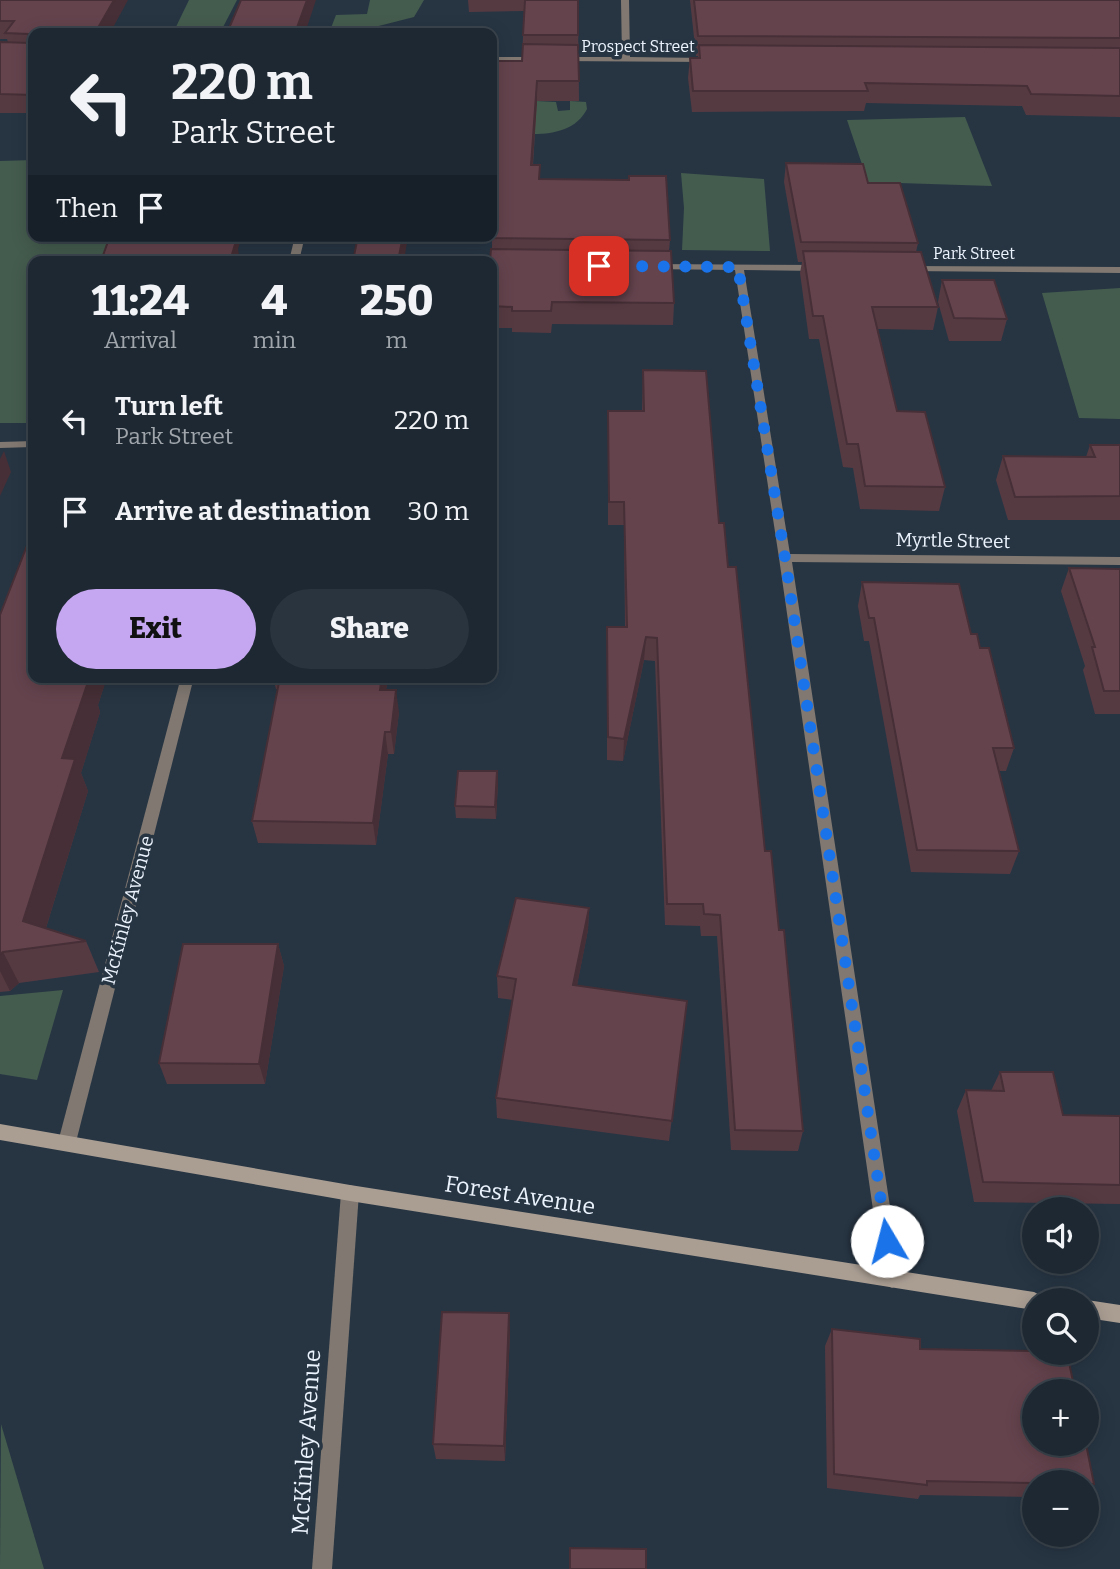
<!DOCTYPE html>
<html lang="en">
<head>
<meta charset="utf-8">
<style>
  body { margin:0; font-family:Bitter,serif; background:#2a343e; color:#f1f3f6; height:100vh; display:flex; flex-direction:column; font-size:26px; white-space:nowrap }
  * { box-sizing:border-box; margin:0 }
  p { font-size:23px; color:#a0a6ac }
  .icon { flex:none; width:38px; height:38px; fill:none; stroke:currentColor; stroke-width:2; stroke-linecap:round; stroke-linejoin:round }
  .map { position:relative; flex:1; overflow:hidden }
  .sheet { position:absolute; left:28px; top:256px; width:469px; height:427px; display:flex; flex-direction:column; background:#1d2832; border-radius:14px; box-shadow:0 4px 18px #0003,0 0 0 2px #3b444d }
  .sheet>* { flex:none }
  .top-card { position:absolute; left:28px; top:28px; width:469px; height:214px; border-radius:14px; box-shadow:0 4px 18px #0003,0 0 0 2px #3b444d; background:#1d2832; color:#f1f3f6; overflow:hidden }
  .buttons { position:absolute; left:1022px; top:1197px; display:grid; gap:14px }
  .buttons a { display:grid; place-items:center; width:77px; height:77px; border-radius:50%; background:#1d2832; box-shadow:0 4px 18px #0003,0 0 0 2px #3b444d; font-size:35px }
  .pin { position:absolute; display:grid; place-items:center; width:60px; height:60px; color:#fff; margin:-30px; border-radius:14px; box-shadow:0 4px 10px #0006 }
  .me { position:absolute; width:77px; margin:-38px; rotate:352deg; stroke-linejoin:round; filter:drop-shadow(0 0 5px #0008) }
  .turn { display:flex; align-items:center; gap:24px; height:147px; padding:0 28px; font-size:32px }
  .turn .icon { width:91px; height:91px; stroke-width:2.5 }
  .turn b { display:block; font-size:49px; line-height:60px }
  .then { display:flex; align-items:center; height:66px; padding:0 28px; background:#0003; gap:14px; font-size:26px }
  .eta { display:flex; justify-content:space-evenly; align-items:center; height:119px; text-align:center }
  .eta b { font-size:42px; font-weight:800; line-height:49px }
  .button { display:flex; gap:14px; margin-top:auto; padding:14px 28px }
  .button a { flex:1; height:80px; border-radius:42px; background:#c5a6f0; color:#111; font-size:28px; font-weight:800; line-height:80px; text-align:center }
  .button a+a { background:#2a343e; color:#f1f3f6 }
  ul { padding:0; list-style:none }
  li { display:flex; align-items:center; gap:21px; height:91px; padding:0 28px }
  li div { flex:1 }
  li b { display:block; font-size:26px }
  li em { font-style:normal }
  .map>svg:first-child { display:block }
  .green { fill:#445c4e }
  .lines { fill:none; stroke-linecap:round; stroke-linejoin:round }
  .minor { fill:#807871; fill-rule:evenodd }
  .secondary { fill:#aa9e93; fill-rule:evenodd }
  .wall { fill:#563a42 }
  .shaded-wall { fill:#462f36 }
  .building { fill:#64434d; stroke:#462f36; stroke-width:2 }
  .route { stroke:#1a73e8; stroke-width:12; stroke-dasharray:0 21.6 }
  .labels { text-anchor:middle; stroke-width:7; stroke-linejoin:round; paint-order:stroke }
  .far-street-label { font-size:16px; fill:#ebf3fd; stroke:#273543 }
  .street-label { font-size:19px; fill:#ebf3fd; stroke:#273543 }
  .near-street-label { font-size:23px; fill:#ebf3fd; stroke:#273543 }
</style>
</head>
<body>
<div class="map">
<svg width="1120" height="1569" viewBox="0 0 1120 1569">
  <rect width="100%" height="100%" fill="#273543"/>
  <g class="green">
    <polygon points="189,0 237,0 220,33 173,33"/>
    <polygon points="370,0 424,0 414,17 363,30 329,33 336,15 367,14"/>
    <path d="M536,101L556,102L558,111L570,110V101L586,102L587,109C577,129 555,134 534,134Z"/>
    <polygon points="965,117 992,186 868,182 847,120"/>
    <polygon points="33,160 33,236 155,236 148,261 33,261 33,423 0,423 0,161"/>
    <polygon points="681,173 764,179 770,251 682,250 684,208"/>
    <polygon points="1120,288 1120,419 1079,418 1042,293"/>
    <polygon points="63,990 37,1080 0,1074 0,996"/>
    <polygon points="1,1424 44,1569 0,1569"/>
  </g>
  <g class="lines">
    <g class="minor">
      <polygon points="621,0 629,0 630,57 707,58 711,60 707,62 557,61 557,57 622,57"/>
      <polygon points="492,57 539,57 543,59 539,61 492,61"/>
      <polygon points="295,236 305,236 299,261 289,261"/>
      <polygon points="652,264 818,265 823,268 818,271 744,270 790,554 1120,557 1120,565 792,562 901,1279 898,1285 892,1288 886,1285 883,1279 779,558 735,270 649,269 649,265"/>
      <polygon points="905,266 1120,267 1120,273 908,271 903,268"/>
      <polygon points="33,441 33,447 0,448 0,442"/>
      <polygon points="181,677 194,677 76,1142 73,1148 67,1150 61,1148 58,1142"/>
      <polygon points="350,1185 356,1187 359,1193 332,1569 312,1569 341,1193 344,1187"/>
    </g>
    <g class="secondary">
      <polygon points="0,1124 350,1185 1034,1292 1040,1295 1043,1300 1034,1300 1034,1310 350,1201 0,1140"/>
      <polygon points="1086,1300 1087,1300 1120,1305 1120,1323 1087,1318"/>
    </g>
  </g>
  <g class="wall">
    <polygon points="0,0 33,33 33,113 0,113 0,42 8,42 7,39 0,39"/>
    <polygon points="468,0 578,0 579,101 537,101 533,165 540,179 670,240 669,251 674,303 673,325 552,324 551,333 512,332 512,328 492,328 492,238 496,200 492,200 492,61 522,61 524,11 469,12"/>
    <polygon points="690,0 1120,0 1120,117 1026,115 1022,106 866,103 864,111 692,112 688,78 690,58 698,58 698,56 696,56"/>
    <polygon points="786,163 868,183 918,243 916,252 938,307 933,330 878,329 897,411 945,487 939,511 860,509 853,468 843,467 819,339 809,339 800,273 802,262 798,262 784,182"/>
    <polygon points="942,280 1007,319 1001,341 949,341 938,302"/>
    <polygon points="643,370 719,523 728,567 765,851 779,930 803,1131 798,1151 731,1150 717,936 701,936 700,926 665,925 655,661 644,660 623,761 607,760 607,627 625,627 624,525 608,525 608,411 642,411"/>
    <polygon points="1090,445 1120,445 1120,520 1008,520 996,480 1003,456 1086,457"/>
    <polygon points="1069,568 1120,569 1120,714 1095,714 1083,670 1085,666 1061,591"/>
    <polygon points="862,582 971,634 980,648 1014,748 1006,771 999,771 1019,851 1010,874 911,872 869,641 864,641 858,606"/>
    <polygon points="0,615 33,677 107,677 98,705 100,712 81,773 88,791 46,928 86,941 99,972 19,983 10,991 0,992"/>
    <polygon points="273,677 388,677 386,690 399,712 394,754 388,754 376,845 258,843 252,821 278,689 276,689"/>
    <polygon points="497,771 498,783 496,819 456,818 455,806"/>
    <polygon points="589,908 588,930 577,985 687,1001 669,1141 497,1118 496,1098 513,1000 498,998 497,976"/>
    <polygon points="278,944 284,966 265,1084 167,1084 159,1063"/>
    <polygon points="1000,1072 1063,1115 1120,1116 1120,1204 974,1202 957,1111 966,1090 991,1091"/>
    <polygon points="832,1329 920,1349 1094,1484 1087,1492 1087,1482 1034,1482 1034,1497 920,1495 918,1499 827,1488 825,1346"/>
    <polygon points="510,1330 505,1461 436,1459 433,1444"/>
  </g>
  <g class="shaded-wall">
    <polygon points="114,0 128,0 110,33 95,33"/>
    <polygon points="307,0 316,0 305,33 295,33"/>
    <polygon points="537,81 537,101 531,185 531,165"/>
    <polygon points="232,236 242,236 238,249 240,261 230,261 230,241"/>
    <polygon points="403,236 408,236 404,261 398,261"/>
    <polygon points="4,451 11,472 0,496 0,459"/>
    <polygon points="646,637 644,660 623,761 624,739"/>
    <polygon points="85,677 107,677 98,705 100,712 81,773 88,791 40,947 23,921 62,758"/>
    <polygon points="382,677 388,677 383,712 380,690"/>
    <polygon points="396,690 399,712 394,754 391,732"/>
    <polygon points="385,732 388,754 376,845 373,823"/>
    <polygon points="497,771 498,783 496,819 495,807"/>
    <polygon points="589,908 588,930 573,1006 573,985"/>
    <polygon points="278,944 284,966 265,1084 259,1064"/>
    <polygon points="3,952 19,983 10,991 0,971 0,954"/>
    <polygon points="509,1313 510,1330 505,1461 504,1446"/>
  </g>
  <g class="building">
    <polygon points="0,0 114,0 95,33 33,33 33,95 0,94 0,42 30,43 28,34 5,33 14,21 0,21"/>
    <polygon points="241,0 307,0 295,33 227,33"/>
    <polygon points="525,0 578,0 578,35 523,35"/>
    <polygon points="694,0 1120,0 1120,38 698,36"/>
    <polygon points="523,44 578,45 579,81 537,81 531,165 540,165 539,179 629,180 629,176 666,176 670,240 492,238 498,180 492,180 492,61 522,61"/>
    <polygon points="699,45 1120,48 1120,96 1031,94 1027,86 865,83 868,91 693,91 690,58 700,58"/>
    <polygon points="786,163 863,164 868,183 900,183 918,243 801,242"/>
    <polygon points="110,236 232,236 230,241 236,241 230,261 101,261"/>
    <polygon points="358,236 403,236 398,261 353,261"/>
    <polygon points="491,249 671,251 674,303 552,302 551,311 512,311 512,307 492,306 492,261 490,261"/>
    <polygon points="803,251 921,252 938,307 872,307 897,411 925,412 945,487 865,486 858,444 847,444 823,316 813,316"/>
    <polygon points="942,280 994,280 1007,319 954,318"/>
    <polygon points="643,370 706,371 719,523 724,523 728,567 736,567 765,851 771,851 779,930 784,930 803,1131 735,1130 720,915 704,914 703,904 667,904 657,638 646,637 624,739 608,737 607,627 627,627 624,502 609,502 608,411 644,411"/>
    <polygon points="1090,445 1120,445 1120,496 1015,497 1003,456 1095,457"/>
    <polygon points="28,543 33,543 33,677 85,677 84,678 89,679 62,758 75,759 23,921 86,941 3,952 0,954 0,615"/>
    <polygon points="1069,568 1120,569 1120,691 1104,691 1092,647 1095,647"/>
    <polygon points="862,582 959,584 971,634 977,634 980,648 989,648 1014,748 993,748 1019,851 917,850 874,618 869,618"/>
    <polygon points="280,677 382,677 380,690 396,690 391,732 385,732 373,823 252,821"/>
    <polygon points="458,771 497,771 495,807 455,806"/>
    <polygon points="516,898 589,908 573,985 687,1001 672,1121 496,1098 516,979 497,976"/>
    <polygon points="183,944 278,944 259,1064 159,1063"/>
    <polygon points="1000,1072 1053,1072 1063,1115 1120,1116 1120,1185 983,1182 966,1090 1004,1091"/>
    <polygon points="442,1312 509,1313 504,1446 433,1444"/>
    <polygon points="832,1329 920,1339 920,1349 1034,1351 1034,1353 1067,1353 1075,1391 1034,1391 1034,1444 1086,1444 1094,1484 1087,1484 1087,1482 1034,1483 927,1481 927,1485 834,1474"/>
    <polygon points="570,1548 646,1549 646,1569 570,1569"/>
  </g>
  <g class="lines">
    <polyline class="route" points="599,266 738,267 785,558 887,1241"/>
  </g>
  <g class="labels">
    <g class="far-street-label">
      <text x="638" y="52">Prospect Street</text>
      <text x="974" y="259">Park Street</text>
    </g>
    <g class="street-label">
      <text transform="translate(953 540) rotate(1)" y="7">Myrtle Street</text>
      <text transform="translate(127 910) rotate(-75)" y="7">McKinley Avenue</text>
    </g>
    <g class="near-street-label">
      <text transform="translate(520 1195) rotate(9)" y="8">Forest Avenue</text>
      <text transform="translate(306 1442) rotate(-86)" y="8">McKinley Avenue</text>
    </g>
  </g>
</svg>
<div class="buttons">
<a><svg class="icon" aria-label="sound" viewBox="0 0 24 24"><path d="M4 9h4l5-4v14l-5-4H4zM17 9q2 3 0 6"/></svg></a>
<a><svg class="icon" aria-label="search" viewBox="0 0 24 24"><circle cx="10" cy="10" r="6"/><path d="M15 15l6 6"/></svg></a>
<a>+</a>
<a>−</a>
</div>
<div class="pin" style="left:599px;top:266px;background:#d93025"><svg class="icon" aria-label="arrive" viewBox="0 0 24 24"><path d="M6 21V4h12l-3 4 3 4H6"/></svg></div>
<svg class="me" style="left:887px;top:1241px" viewBox="-20 -20 40 40"><circle r="19" fill="#fff"/><path d="M0-13L10 11 0 6-10 11z" fill="#1a73e8"/></svg>
<div class="top-card">
<div class="turn"><svg class="icon" aria-label="left" viewBox="0 0 24 24"><path d="M17 20v-9H6M10 6l-5 5 5 5"/></svg><div><b>220 m</b>Park Street</div></div>
<div class="then">Then<svg class="icon" aria-label="arrive" viewBox="0 0 24 24"><path d="M6 21V4h12l-3 4 3 4H6"/></svg></div>
</div>
<section class="sheet">
<div class="eta">
<div><b>11:24</b><p>Arrival</p></div>
<div><b>4</b><p>min</p></div>
<div><b>250</b><p>m</p></div>
</div>
<ul>
<li><svg class="icon" aria-label="left" viewBox="0 0 24 24"><path d="M17 20v-9H6M10 6l-5 5 5 5"/></svg><div><b>Turn left</b><p>Park Street</p></div><em>220 m</em></li>
<li><svg class="icon" aria-label="arrive" viewBox="0 0 24 24"><path d="M6 21V4h12l-3 4 3 4H6"/></svg><div><b>Arrive at destination</b></div><em>30 m</em></li>
</ul>
<div class="button"><a>Exit</a><a>Share</a></div>
</section>
</div>
</body>
</html>
